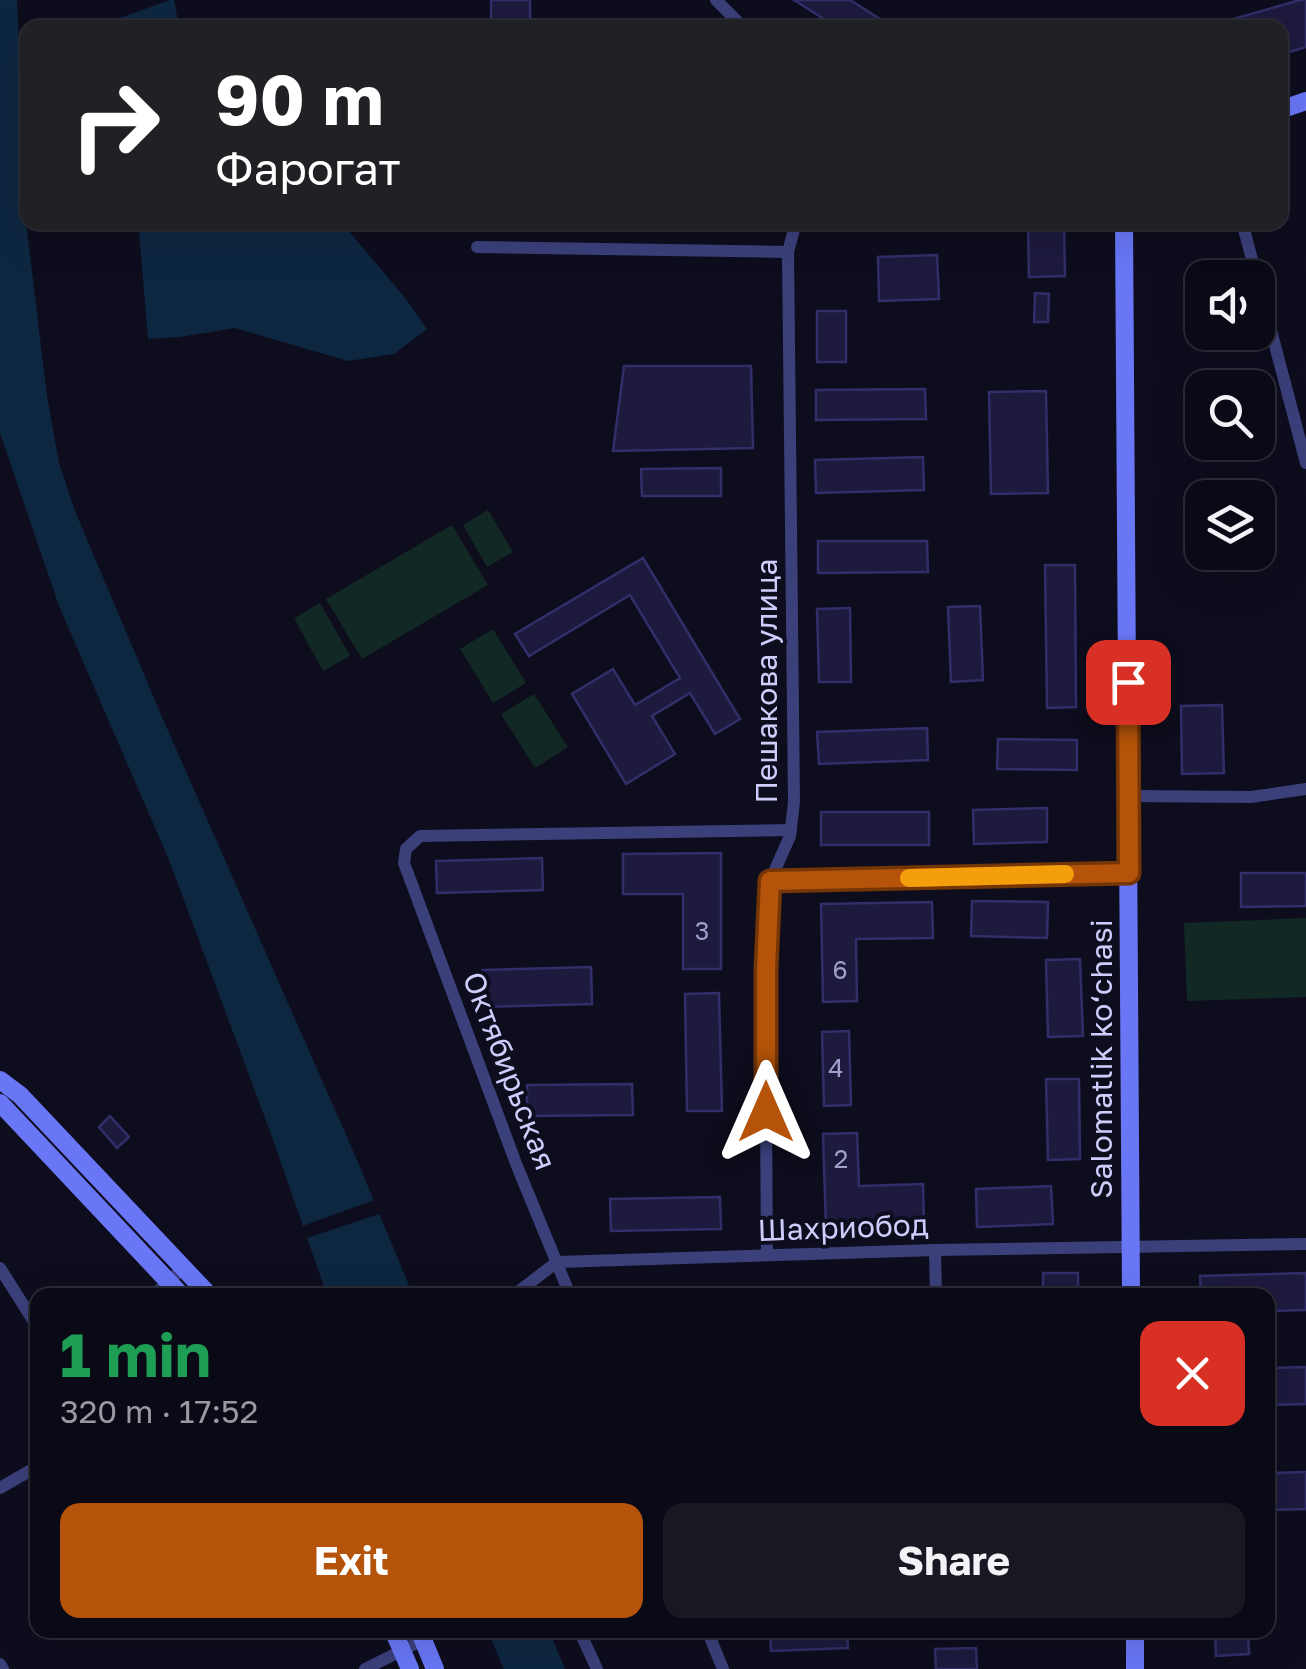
<!DOCTYPE html>
<html lang="en">
<head>
<meta charset="utf-8">
<style>
  body { margin:0; font-family:"Golos Text",sans-serif; background:#181823; color:#f1f3f6; height:100vh; display:flex; flex-direction:column; font-size:38px; white-space:nowrap }
  * { box-sizing:border-box; margin:0 }
  p { font-size:32px; color:#999aa1 }
  .icon { flex:none; width:55px; height:55px; fill:none; stroke:currentColor; stroke-width:2; stroke-linecap:round; stroke-linejoin:round }
  .map { position:relative; flex:1; overflow:hidden }
  .details { position:absolute; left:30px; top:1288px; width:1245px; height:350px; display:flex; flex-direction:column; background:#0a0a16; border-radius:20px; box-shadow:0 10px 40px #0002,0 0 0 2px #2a2b35 }
  .details>* { flex:none }
  .banner { position:absolute; left:20px; top:20px; width:1268px; height:210px; border-radius:20px; box-shadow:0 10px 40px #0002,0 0 0 2px #2a2b35; background:#202124; color:#fff; overflow:hidden }
  .tools { position:absolute; left:1185px; top:260px; display:grid; gap:20px }
  .tools a { display:grid; place-items:center; width:90px; height:90px; border-radius:20px; background:#0a0a16; box-shadow:0 10px 40px #0002,0 0 0 2px #2a2b35; font-size:50px }
  .pin { position:absolute; display:grid; place-items:center; width:85px; height:85px; color:#fff; margin:-42px; border-radius:20px; box-shadow:0 5px 15px #0006 }
  .me { position:absolute; width:110px; margin:-55px; rotate:0deg; stroke-linejoin:round; filter:drop-shadow(0 0 8px #0008) }
  .turn { display:flex; align-items:center; gap:35px; height:210px; padding:0 30px; font-size:45px }
  .turn .icon { width:130px; height:130px; stroke-width:2.5 }
  .turn b { display:block; font-size:70px; line-height:85px }
  .round { display:grid; place-items:center; flex:none; width:105px; height:105px; border-radius:20px; background:#181823 }
  .overview { display:flex; align-items:center; justify-content:space-between; height:170px; padding:0 30px }
  h1 { font-size:60px; font-weight:700; line-height:75px; color:#1e9e55 }
  .button { display:flex; gap:20px; margin-top:auto; padding:20px 30px }
  .button a { flex:1; height:115px; border-radius:20px; background:#b45309; color:#fff; font-size:40px; font-weight:700; line-height:115px; text-align:center }
  .button a+a { background:#181823; color:#f1f3f6 }
  .map>svg:first-child { display:block }
  .pitch { fill:#112824 }
  .water { fill:#0e2741 }
  .pier { fill:#0e0d1e }
  .building { fill:#1d1a3e; stroke:#322e69; stroke-width:2.5 }
  .lines { fill:none; stroke-linecap:round; stroke-linejoin:round }
  .street { stroke:#3b407b; stroke-width:12 }
  .secondary { stroke:#6977f7; stroke-width:18 }
  .route-casing { stroke:#753606; stroke-width:25 }
  .route { stroke:#b45309; stroke-width:18 }
  .slow { stroke:#f59e0b; stroke-width:18 }
  .labels { text-anchor:middle; stroke-width:8; stroke-linejoin:round; paint-order:stroke }
  .number-label { font-size:25px; fill:#a1a0cc }
  .street-label { font-size:30px; fill:#cdcdfc; stroke:#0e0d1e }
</style>
</head>
<body>
<div class="map">
<svg width="1306" height="1669" viewBox="0 0 1306 1669">
  <rect width="100%" height="100%" fill="#0e0d1e"/>
  <g class="pitch">
    <polygon points="488,510 513,552 487,567 463,525"/>
    <polygon points="452,525 488,585 362,659 326,599"/>
    <polygon points="320,603 350,656 323,671 294,618"/>
    <polygon points="493,629 526,683 493,703 460,649"/>
    <polygon points="534,694 568,747 535,768 501,714"/>
    <polygon points="1306,918 1306,997 1187,1001 1184,923"/>
  </g>
  <g class="water">
    <polygon points="0,0 17,0 26,222 47,396 59,463 75,511 162,717 354,1153 413,1295 327,1295 271,1134 169,860 59,606 0,433"/>
    <polygon points="170,0 174,0 179,27 95,27"/>
    <polygon points="136,223 342,223 406,299 427,329 394,354 348,361 235,328 180,337 148,339 139,231"/>
    <polygon points="487,1630 549,1630 565,1669 504,1669"/>
  </g>
  <polygon class="pier" points="377,1199 379,1214 301,1240 297,1228"/>
  <g class="building">
    <rect x="491" y="0" width="39" height="28"/>
    <polygon points="794,0 850,0 894,28 838,28"/>
    <polygon points="1300,0 1306,0 1306,47 1280,55 1280,28 1221,28 1219,23"/>
    <polygon points="993,222 1064,222 1065,276 1029,277 1028,226 993,227"/>
    <polygon points="937,255 939,299 879,301 878,257"/>
    <polygon points="1035,293 1049,294 1048,322 1034,322"/>
    <rect x="817" y="311" width="29" height="51"/>
    <polygon points="624,366 751,366 753,448 613,451"/>
    <polygon points="925,389 926,419 816,420 816,390"/>
    <polygon points="1046,391 1048,493 991,494 989,392"/>
    <polygon points="923,457 924,490 816,493 815,460"/>
    <polygon points="721,468 721,496 642,496 641,469"/>
    <polygon points="818,541 927,541 928,572 818,573"/>
    <polygon points="643,558 740,719 715,734 690,693 652,716 675,754 626,784 572,694 613,669 635,705 680,678 630,595 529,656 515,634"/>
    <polygon points="1045,565 1075,565 1076,707 1047,708"/>
    <polygon points="980,606 983,680 951,682 948,607"/>
    <polygon points="850,608 851,682 819,682 817,609"/>
    <polygon points="1222,705 1224,773 1182,774 1181,706"/>
    <polygon points="927,728 928,760 819,764 817,732"/>
    <polygon points="998,739 1077,740 1077,770 997,769"/>
    <polygon points="1047,808 1047,842 974,844 973,810"/>
    <rect x="821" y="812" width="108" height="33"/>
    <polygon points="721,853 721,969 683,969 683,894 623,894 623,854"/>
    <polygon points="542,858 543,890 437,893 436,861"/>
    <polygon points="1241,873 1306,873 1306,906 1241,907"/>
    <polygon points="972,901 1048,902 1047,938 971,936"/>
    <polygon points="932,902 933,938 856,939 857,1001 823,1002 821,904"/>
    <polygon points="1080,959 1083,1036 1048,1037 1046,960"/>
    <polygon points="591,967 592,1004 483,1007 482,970"/>
    <polygon points="719,993 722,1111 687,1111 685,994"/>
    <polygon points="849,1031 851,1105 824,1106 822,1032"/>
    <polygon points="1046,1079 1079,1079 1080,1159 1048,1160"/>
    <polygon points="632,1084 633,1115 527,1116 527,1085"/>
    <polygon points="110,1116 129,1137 117,1148 99,1127"/>
    <polygon points="857,1133 859,1186 923,1184 924,1226 826,1229 823,1134"/>
    <polygon points="1051,1186 1053,1224 977,1227 976,1189"/>
    <polygon points="720,1197 721,1229 611,1231 610,1199"/>
    <rect x="1043" y="1273" width="35" height="22"/>
    <polygon points="1306,1273 1306,1310 1268,1311 1268,1295 1201,1295 1200,1276"/>
    <polygon points="1306,1367 1306,1404 1268,1405 1268,1368"/>
    <polygon points="1306,1472 1306,1509 1268,1510 1268,1473"/>
    <polygon points="770,1630 847,1630 848,1648 771,1651"/>
    <polygon points="1215,1630 1248,1630 1249,1654 1216,1656"/>
    <polygon points="976,1648 977,1669 936,1669 935,1649"/>
  </g>
  <g class="lines">
    <g class="street">
      <polyline points="716,0 744,28"/>
      <polyline points="1242,222 1257,278"/>
      <polyline points="477,247 788,252"/>
      <polyline points="1258,281 1306,463"/>
      <polyline points="1128,796 1251,797 1306,789"/>
      <polyline points="770,881 1129,873"/>
      <polyline points="935,1250 936,1295"/>
      <polyline points="767,1255 765,969 770,881 790,836 794,802 788,252 796,222"/>
      <polyline points="0,1268 38,1328"/>
      <polyline points="154,1295 183,1268"/>
      <polyline points="514,1295 557,1262 935,1250 1306,1244"/>
      <polyline points="570,1295 517,1166 404,863 406,849 420,836 791,830"/>
      <polyline points="0,1488 38,1466"/>
      <polyline points="579,1630 597,1669"/>
      <polyline points="707,1630 723,1669"/>
      <polyline points="0,1664 3,1669"/>
      <polyline points="365,1669 423,1640"/>
    </g>
    <g class="secondary">
      <polyline points="1280,110 1306,101"/>
      <polyline points="1124,222 1131,1295"/>
      <polyline points="0,1080 20,1095 209,1295"/>
      <polyline points="0,1103 181,1295"/>
      <polyline points="393,1630 410,1669"/>
      <polyline points="419,1630 435,1669"/>
      <polyline points="1135,1630 1135,1669"/>
    </g>
  </g>
  <g class="lines">
    <g class="route-casing">
      <polyline id="route" points="766,1112 766,969 770,881 1129,873 1128,682"/>
    </g>
    <use href="#route" class="route"/>
    <polyline class="slow" points="909,878 1065,874"/>
  </g>
  <g class="labels">
    <g class="number-label">
      <text x="702" y="940">3</text>
      <text x="840" y="979">6</text>
      <text x="836" y="1077">4</text>
      <text x="841" y="1168">2</text>
    </g>
    <g class="street-label">
      <text transform="translate(767 681) rotate(-90)" y="10">Пешакова улица</text>
      <text transform="translate(1102 1059) rotate(-90)" y="10">Salomatlik ko‘chasi</text>
      <text transform="translate(509 1071) rotate(69)" y="10">Октябирьская</text>
      <text transform="translate(843 1228) rotate(-2)" y="10">Шахриобод</text>
    </g>
  </g>
</svg>
<div class="tools">
<a><svg class="icon" aria-label="sound" viewBox="0 0 24 24"><path d="M4 9h4l5-4v14l-5-4H4zM17 9q2 3 0 6"/></svg></a>
<a><svg class="icon" aria-label="search" viewBox="0 0 24 24"><circle cx="10" cy="10" r="6"/><path d="M15 15l6 6"/></svg></a>
<a><svg class="icon" aria-label="layers" viewBox="0 0 24 24"><path d="M12 4l9 5-9 5-9-5zM3 14l9 5 9-5"/></svg></a>
</div>
<div class="pin" style="left:1128px;top:682px;background:#d93025"><svg class="icon" aria-label="arrive" viewBox="0 0 24 24"><path d="M6 21V4h12l-3 4 3 4H6"/></svg></div>
<svg class="me" style="left:766px;top:1112px" viewBox="-20 -20 40 40"><path d="M0-17L14 15 0 8-14 15z" fill="#b45309" stroke="#fff" stroke-width="4"/></svg>
<div class="banner">
<div class="turn"><svg class="icon" aria-label="right" viewBox="0 0 24 24"><path d="M7 20v-9h11M14 6l5 5-5 5"/></svg><div><b>90 m</b>Фарогат</div></div>
</div>
<section class="details">
<div class="overview"><div><h1>1 min</h1><p>320 m · 17:52</p></div><a class="round" style="background:#d93025;color:#fff"><svg class="icon" aria-label="close" viewBox="0 0 24 24"><path d="M6 6l12 12M18 6L6 18"/></svg></a></div>
<div class="button"><a>Exit</a><a>Share</a></div>
</section>
</div>
</body>
</html>
